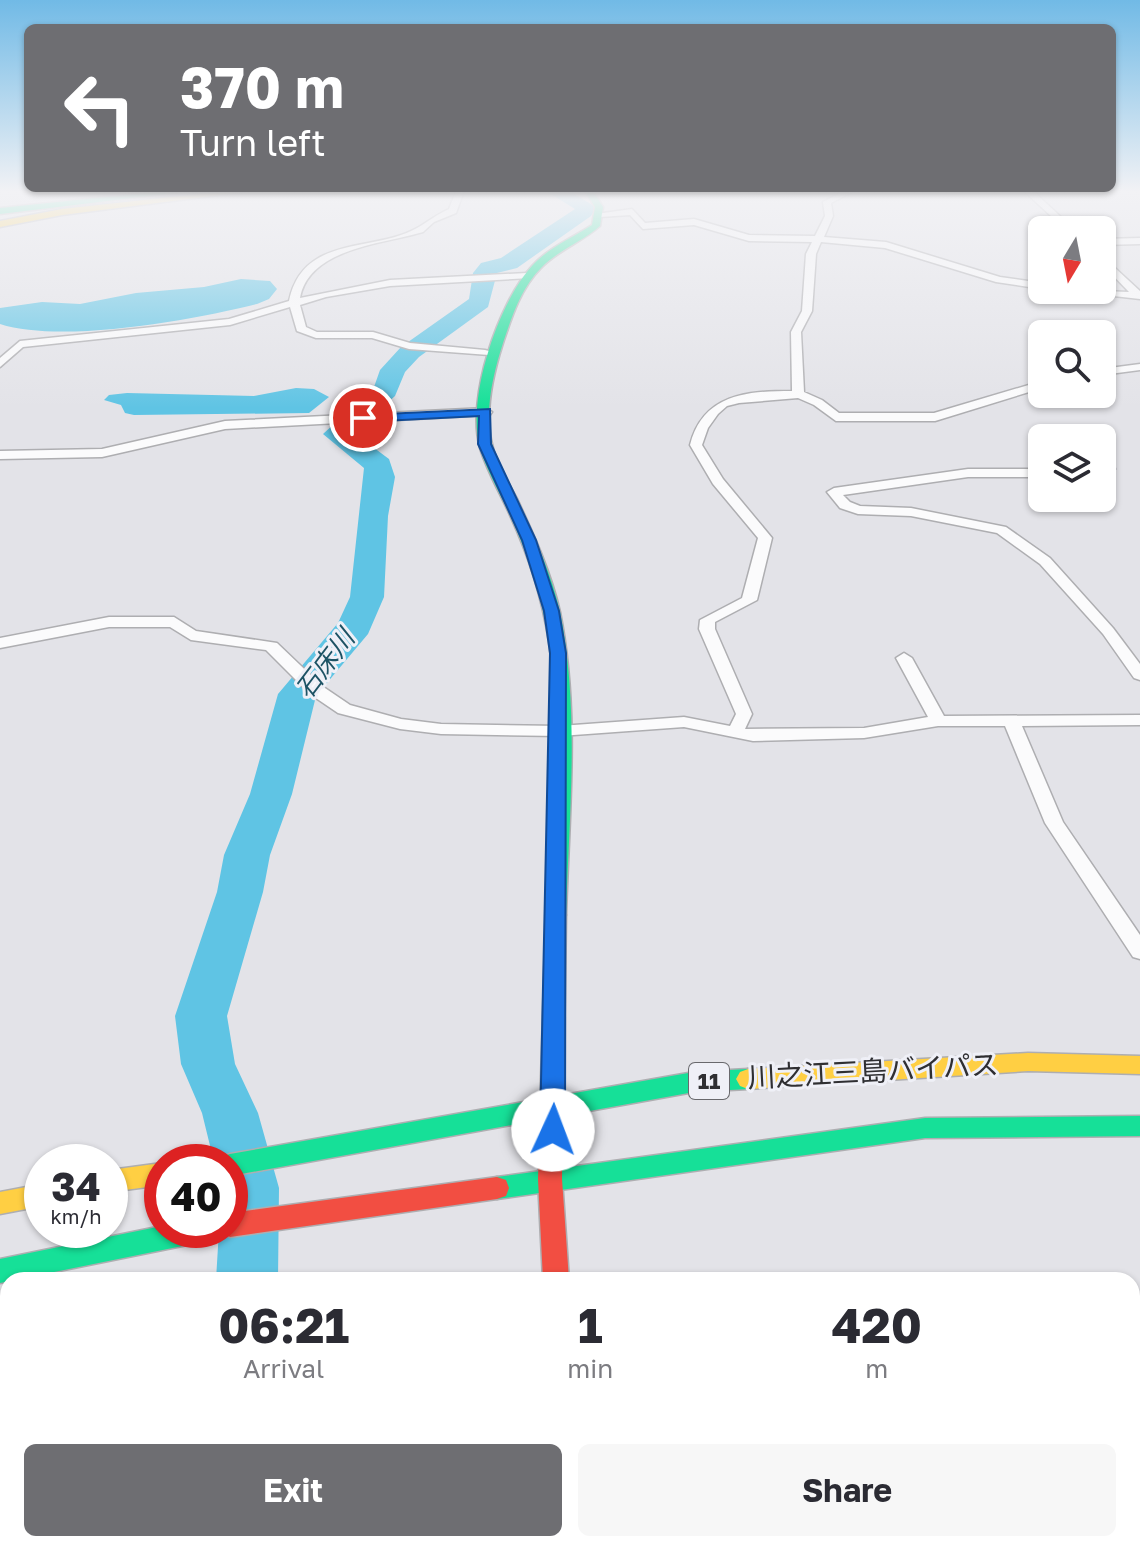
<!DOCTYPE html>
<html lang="en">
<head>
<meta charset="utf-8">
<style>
  body { margin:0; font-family:"Golos Text","Noto Sans JP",sans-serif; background:#f7f7f7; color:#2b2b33; height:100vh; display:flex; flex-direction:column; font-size:30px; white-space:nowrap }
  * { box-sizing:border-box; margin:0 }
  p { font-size:26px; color:#7c7c81 }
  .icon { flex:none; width:44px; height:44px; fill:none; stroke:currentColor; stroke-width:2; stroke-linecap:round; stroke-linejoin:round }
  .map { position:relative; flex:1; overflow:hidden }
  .sheet { position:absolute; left:0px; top:1272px; width:1140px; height:280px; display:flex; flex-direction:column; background:#fff; border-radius:24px 24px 0 0; box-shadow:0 2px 6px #0004 }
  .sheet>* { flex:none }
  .banner { position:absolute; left:24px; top:24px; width:1092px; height:168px; border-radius:12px; box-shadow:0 2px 6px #0004; background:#6e6e72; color:#fff; overflow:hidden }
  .needle { width:52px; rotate:190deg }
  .tools { position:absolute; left:1028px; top:216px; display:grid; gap:16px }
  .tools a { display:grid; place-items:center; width:88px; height:88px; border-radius:12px; background:#fff; box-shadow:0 2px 6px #0004; font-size:40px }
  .speed { position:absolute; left:24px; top:1144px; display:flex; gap:16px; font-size:40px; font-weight:700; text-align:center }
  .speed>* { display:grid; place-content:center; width:104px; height:104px; border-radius:50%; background:#fff; box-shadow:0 2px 6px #0004; line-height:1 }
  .speed small { font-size:20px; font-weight:400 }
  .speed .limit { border:12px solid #d22; background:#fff; color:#111 }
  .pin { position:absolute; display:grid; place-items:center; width:68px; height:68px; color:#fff; margin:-34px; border:4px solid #fff; border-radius:50%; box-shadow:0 2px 8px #0007 }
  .me { position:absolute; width:88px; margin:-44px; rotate:2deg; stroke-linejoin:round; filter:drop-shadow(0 0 6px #0008) }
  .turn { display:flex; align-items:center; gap:28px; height:168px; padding:0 24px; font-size:36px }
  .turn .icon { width:104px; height:104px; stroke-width:2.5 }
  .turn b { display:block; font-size:56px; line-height:68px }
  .eta { display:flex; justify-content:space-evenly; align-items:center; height:136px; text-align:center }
  .eta b { font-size:48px; font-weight:700; line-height:56px }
  .cta { display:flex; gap:16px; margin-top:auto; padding:16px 24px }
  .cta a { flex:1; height:92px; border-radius:12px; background:#6e6e72; color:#fff; font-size:32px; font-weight:700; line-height:92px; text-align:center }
  .cta a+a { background:#f7f7f7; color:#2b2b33 }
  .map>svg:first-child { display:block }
  .water { fill:#5fc4e4 }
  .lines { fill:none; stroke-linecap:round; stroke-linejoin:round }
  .river { fill:#5fc4e4; fill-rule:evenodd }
  .street-casing { stroke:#aeaeb1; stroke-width:3 }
  .fast-casing { stroke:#aeaeb1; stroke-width:3 }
  .slow-casing { stroke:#aeaeb1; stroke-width:3 }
  .jam-casing { stroke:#aeaeb1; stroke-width:3 }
  .street { fill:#fbfbfc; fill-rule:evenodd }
  .fast { fill:#16e098; fill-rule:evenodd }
  .slow { fill:#ffcf43; fill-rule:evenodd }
  .jam { fill:#f24e42; fill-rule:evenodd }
  .route { fill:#1a73e8; stroke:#114b97; stroke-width:2 }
  .labels { text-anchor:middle; stroke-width:6; stroke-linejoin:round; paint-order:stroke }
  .shield { fill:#eff0f7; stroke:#69696d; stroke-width:2 }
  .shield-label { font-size:22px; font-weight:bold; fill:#2f2f32 }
  .water-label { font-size:26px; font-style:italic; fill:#1d5365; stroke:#eff0f7 }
  .near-street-label { font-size:28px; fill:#2f2f32; stroke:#eff0f7 }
</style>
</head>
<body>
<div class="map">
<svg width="1140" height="1552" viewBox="0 0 1140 1552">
  <rect width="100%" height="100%" fill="#e3e3e8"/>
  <g class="water">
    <path d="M241,279L270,281L277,289L269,299L257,304C193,320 62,344 0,324V308L42,302L80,304L136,293L204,287Z"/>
    <polygon points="296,388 314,389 329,397 309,413 134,415 125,413 121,405 104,400 109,395 127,393 254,396"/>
  </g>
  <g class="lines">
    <g class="river">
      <polygon points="546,191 569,191 596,207 591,216 517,268 497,273 488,307 419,357 405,372 395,396 354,433 389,459 395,477 388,516 384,597 368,634 316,696 292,794 270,855 263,892 227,1016 235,1064 258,1113 279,1188 278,1280 216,1280 219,1230 230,1230 230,1162 214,1162 202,1113 181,1064 175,1016 217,892 224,855 250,794 278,694 338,623 350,597 364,468 323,434 374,387 380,370 401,347 469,299 473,273 481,263 501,258 575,209"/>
      <polygon points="183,1544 255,1544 254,1552 182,1552"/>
    </g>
    <g class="street-casing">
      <g id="street">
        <path d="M456,191H464L456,213L434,222L423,232C383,244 309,248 300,298L390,280L527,273L530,274V278L390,286L326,297L300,305L306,327L317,332H373L410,343L485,350L489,351V355L409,349L372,338H316L297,331L290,307L230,325L23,347L0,367V358L20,341L229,319L289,301C303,234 373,253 417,228C429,221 436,215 449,209Z"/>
        <path d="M844,191H854L831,203L833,216L824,237L886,242L1000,277L1042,283V289L996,282L885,248L821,242L816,254L812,311L801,332L804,392L822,400L839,413H934L1042,381V388L935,421H836L814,405L798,398L739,403L727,406L718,414L708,428L702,445L723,479L772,538L757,600L715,622V629L752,714L745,729L864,728L928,717L896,658L904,653L912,658L944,716L1140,715V725L1022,726L1063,822L1140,935V959L1133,957L1045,823L1005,726H938L864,738L753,741L684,727L560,736L441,734L400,729L338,713L310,694L266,650L191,640L170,627H109L0,648V638L109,617H174L196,631L277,643L322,686L350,705L401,719L441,724L560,726L684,717L730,726L736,714L699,629L700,620L742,598L758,538L713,484L690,445C703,394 747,391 792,391L791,332L802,311L806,254L812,242L749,241L694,225L643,229L630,215L600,217L596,214L632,209L645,223L694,219L749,235L815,236L825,216L823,202Z"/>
        <polygon points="1024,191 1033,191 1075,230 1066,230"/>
        <polygon points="1140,238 1140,244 1102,245 1102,239"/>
        <polygon points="1102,256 1140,291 1140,299 1078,292 1076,290 1129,292 1102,264"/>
        <polygon points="1140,364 1140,370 1102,375 1102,369"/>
        <polygon points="486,408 492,412 490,415 225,429 102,457 0,459 0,451 102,449 225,421"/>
        <polygon points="1102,465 1114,466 1115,469 1102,473"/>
        <polygon points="968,469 1042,469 1042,477 968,477 843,495 850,502 860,506 911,508 1006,527 1050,558 1113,628 1140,664 1140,680 1134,678 1103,634 1040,564 997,533 911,516 858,514 840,508 827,492 834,488"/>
      </g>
    </g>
    <g class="fast-casing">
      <g id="fast">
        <polygon points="163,191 189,191 0,214 0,208"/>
        <path d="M585,191H593L603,207L600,226C582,242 558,250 541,268C521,288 512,316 503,343C493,374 484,412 492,444C496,463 508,482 517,499C534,535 551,573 560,612C580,711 569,815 566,915L563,920H549L546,915C550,825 562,731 549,642C542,597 529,556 510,515C500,493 487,471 480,448C466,399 498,303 532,266C548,248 572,238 592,225L595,207Z"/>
        <polygon points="748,1069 756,1072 760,1079 756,1086 748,1089 694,1092 230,1176 230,1162 219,1162 221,1157 230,1154 694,1072"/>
        <polygon points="1140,1116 1140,1136 925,1138 497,1199 488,1196 485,1188 488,1180 497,1177 925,1118"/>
        <polygon points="162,1226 162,1230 215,1230 211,1238 202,1242 0,1283 0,1259"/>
      </g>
    </g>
    <g class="slow-casing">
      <g id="slow">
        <polygon points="226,191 251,191 62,215 0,227 0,221 62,209"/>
        <polygon points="1028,1053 1140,1056 1140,1074 1028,1071 748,1089 740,1086 736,1079 740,1072 748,1069"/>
        <polygon points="162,1163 162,1185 110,1192 110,1170"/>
        <polygon points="42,1184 42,1206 0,1214 0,1192"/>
      </g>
    </g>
    <g class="jam-casing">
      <g id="jam">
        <polygon points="556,908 563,910 566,915 562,1179 569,1280 543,1280 538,1179 546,915 549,910"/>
        <polygon points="497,1177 506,1180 509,1188 506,1196 497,1199 230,1237 219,1230 230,1230 230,1213"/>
        <polygon points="559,1544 589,1544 590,1552 558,1552"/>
      </g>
    </g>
    <use href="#street" class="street"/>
    <use href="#fast" class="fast"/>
    <use href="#slow" class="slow"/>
    <use href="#jam" class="jam"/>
  </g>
  <linearGradient id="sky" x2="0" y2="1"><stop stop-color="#71bae6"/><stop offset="0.47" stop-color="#f2f2f5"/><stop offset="1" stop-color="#f2f2f5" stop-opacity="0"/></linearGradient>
  <rect width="1140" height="408" fill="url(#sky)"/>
  <polygon class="route" points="490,409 491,444 536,540 559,611 566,653 565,1130 561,1138 553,1141 544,1138 540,1130 550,653 544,611 522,540 478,444 479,416 363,422 357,418 363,415"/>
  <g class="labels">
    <rect class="shield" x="689" y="1063" width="40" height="36" rx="6"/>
    <g class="shield-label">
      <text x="709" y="1089">11</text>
    </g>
    <g class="water-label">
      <text transform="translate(325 664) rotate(-53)" y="9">石床川</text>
    </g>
    <g class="near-street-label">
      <text transform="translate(873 1071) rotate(-3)" y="10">川之江三島バイパス</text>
    </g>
  </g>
</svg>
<div class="tools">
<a><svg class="needle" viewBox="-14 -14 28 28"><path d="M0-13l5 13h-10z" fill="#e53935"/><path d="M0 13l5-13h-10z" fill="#7c7c81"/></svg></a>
<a><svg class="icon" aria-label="search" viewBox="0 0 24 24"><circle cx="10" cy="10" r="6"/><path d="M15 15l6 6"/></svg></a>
<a><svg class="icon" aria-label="layers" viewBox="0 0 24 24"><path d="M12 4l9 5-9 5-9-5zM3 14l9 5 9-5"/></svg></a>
</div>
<div class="speed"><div>34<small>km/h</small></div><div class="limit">40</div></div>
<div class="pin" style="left:363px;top:418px;background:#d93025"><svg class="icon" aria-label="arrive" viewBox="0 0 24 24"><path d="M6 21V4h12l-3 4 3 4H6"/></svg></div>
<svg class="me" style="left:553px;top:1130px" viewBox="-20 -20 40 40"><circle r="19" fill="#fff"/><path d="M0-13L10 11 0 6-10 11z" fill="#1a73e8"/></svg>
<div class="banner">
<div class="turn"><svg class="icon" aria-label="left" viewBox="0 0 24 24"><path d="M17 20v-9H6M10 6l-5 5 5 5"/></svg><div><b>370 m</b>Turn left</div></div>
</div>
<section class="sheet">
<div class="eta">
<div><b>06:21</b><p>Arrival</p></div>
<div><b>1</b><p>min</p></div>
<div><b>420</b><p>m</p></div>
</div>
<div class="cta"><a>Exit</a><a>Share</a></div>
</section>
</div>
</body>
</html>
